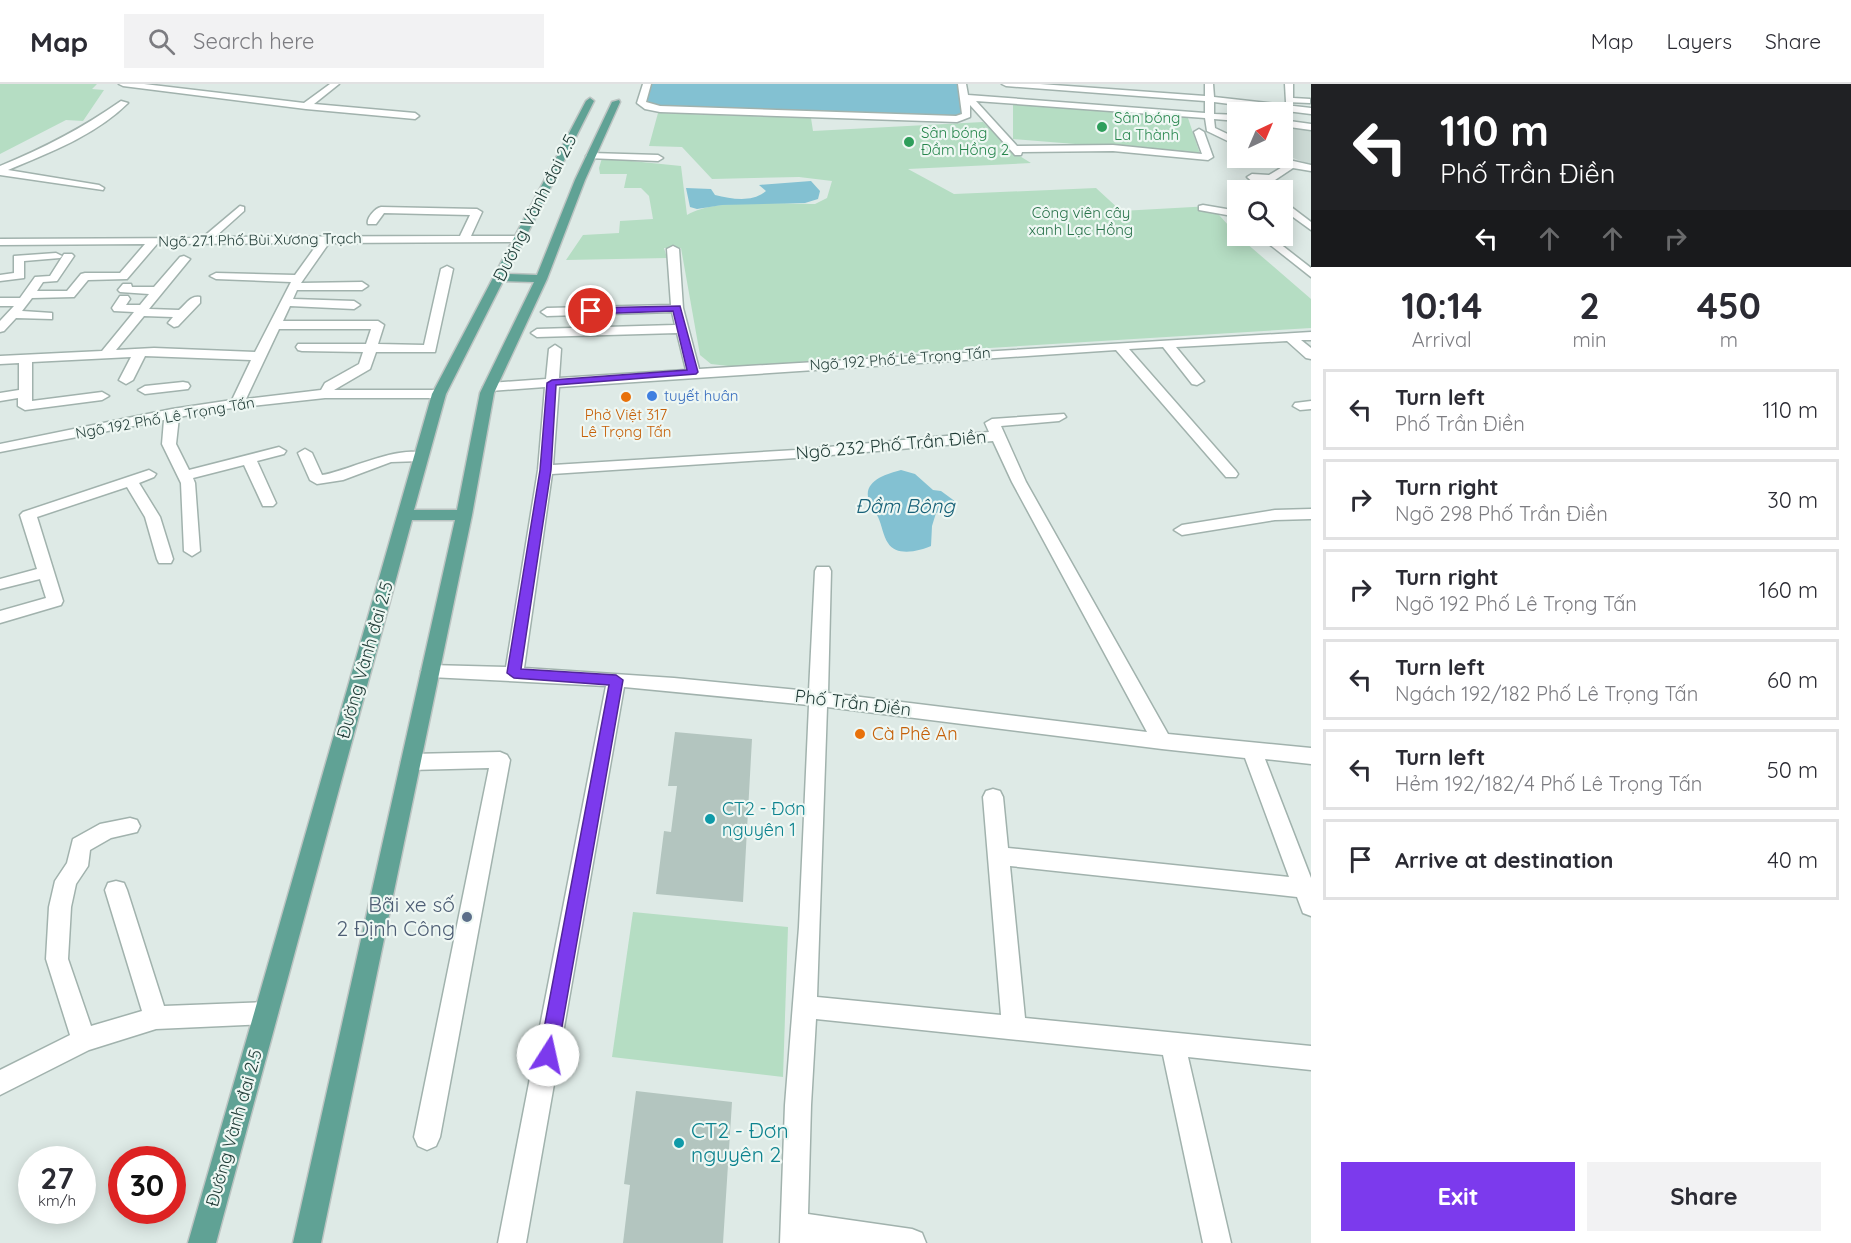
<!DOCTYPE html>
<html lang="en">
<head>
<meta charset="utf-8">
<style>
  body { margin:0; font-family:Quicksand,sans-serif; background:#f2f2f3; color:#2b2b33; height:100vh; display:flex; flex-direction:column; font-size:22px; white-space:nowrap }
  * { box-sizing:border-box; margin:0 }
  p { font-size:20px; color:#7c7c81 }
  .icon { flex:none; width:33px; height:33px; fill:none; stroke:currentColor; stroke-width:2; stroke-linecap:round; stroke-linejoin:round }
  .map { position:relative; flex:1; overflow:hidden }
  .panel { display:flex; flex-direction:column; background:#fff; width:540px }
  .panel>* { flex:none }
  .hud { background:#202124; color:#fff; overflow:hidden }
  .needle { width:39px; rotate:44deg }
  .buttons { position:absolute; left:1227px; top:18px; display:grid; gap:12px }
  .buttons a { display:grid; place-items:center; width:66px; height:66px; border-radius:0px; background:#fff; box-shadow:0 3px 15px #0003; font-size:30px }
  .speed { position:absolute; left:18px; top:1062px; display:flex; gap:12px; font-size:30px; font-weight:700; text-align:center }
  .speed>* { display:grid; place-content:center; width:78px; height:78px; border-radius:50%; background:#fff; box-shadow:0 3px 15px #0003; line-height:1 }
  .speed small { font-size:15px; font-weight:400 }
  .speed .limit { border:9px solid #d22; background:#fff; color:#111 }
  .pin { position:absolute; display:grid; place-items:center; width:51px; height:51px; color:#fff; margin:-26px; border:3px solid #fff; border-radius:50%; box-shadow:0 2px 6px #0007 }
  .me { position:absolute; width:66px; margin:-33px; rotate:10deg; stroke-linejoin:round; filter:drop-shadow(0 0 4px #0008) }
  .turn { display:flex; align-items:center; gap:21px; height:126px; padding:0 30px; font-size:27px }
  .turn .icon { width:78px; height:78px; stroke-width:2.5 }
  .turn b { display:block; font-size:42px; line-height:51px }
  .lanes { display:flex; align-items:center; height:57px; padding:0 30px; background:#0003; justify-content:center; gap:30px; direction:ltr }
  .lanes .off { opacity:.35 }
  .eta { display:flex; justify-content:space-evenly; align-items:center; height:102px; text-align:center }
  .eta b { font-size:36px; font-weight:700; line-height:42px }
  .action { display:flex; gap:12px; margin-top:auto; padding:12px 30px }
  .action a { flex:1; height:69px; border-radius:0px; background:#7c3aed; color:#fff; font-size:24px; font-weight:700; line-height:69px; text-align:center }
  .action a+a { background:#f2f2f3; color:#2b2b33 }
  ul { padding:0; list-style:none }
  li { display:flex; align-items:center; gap:18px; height:81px; margin:0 12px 9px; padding:0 18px; border:3px solid #e1e1e2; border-radius:0px }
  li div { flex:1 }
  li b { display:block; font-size:22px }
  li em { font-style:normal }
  header { display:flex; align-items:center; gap:36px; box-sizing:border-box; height:84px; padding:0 30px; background:#fff; border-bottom:2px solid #e1e1e2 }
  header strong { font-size:28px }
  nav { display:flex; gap:33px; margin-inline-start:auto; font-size:21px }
  .search { width:420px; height:54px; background:#f2f2f3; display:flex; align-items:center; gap:15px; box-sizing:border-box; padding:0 21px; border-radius:0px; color:#7c7c81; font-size:22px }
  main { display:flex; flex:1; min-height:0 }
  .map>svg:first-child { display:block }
  .built { fill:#ccdad5 }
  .green { fill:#b5ddc3 }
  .water { fill:#83c1d2 }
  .building { fill:#b3c5bf }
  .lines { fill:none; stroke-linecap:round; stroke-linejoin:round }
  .minor-casing { stroke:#a1b2ad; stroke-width:3 }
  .major-casing { stroke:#bcc4c2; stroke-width:3 }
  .minor { fill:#fff; fill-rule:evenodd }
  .major { fill:#60a295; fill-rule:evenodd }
  .route { fill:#7c3aed; stroke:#51269a; stroke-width:1.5 }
  .leisure-dot { fill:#2e9e5b; stroke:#eef7f3; stroke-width:2 }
  .shop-dot { fill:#3f7fe0; stroke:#eef7f3; stroke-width:2 }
  .food-dot { fill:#e8710a; stroke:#eef7f3; stroke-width:2 }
  .culture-dot { fill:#0f9aa8; stroke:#eef7f3; stroke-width:2 }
  .service-dot { fill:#5c6f8a; stroke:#eef7f3; stroke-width:2 }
  .labels { text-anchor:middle; stroke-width:4.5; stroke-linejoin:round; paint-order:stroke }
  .far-leisure-label { font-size:15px; fill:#27864d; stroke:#eef7f3; text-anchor:start }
  .far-park-label { font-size:15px; fill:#28724a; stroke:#eef7f3 }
  .far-street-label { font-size:15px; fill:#1f3a35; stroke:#eef7f3 }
  .far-shop-label { font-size:15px; fill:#366cbe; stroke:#eef7f3; text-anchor:start }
  .far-food-label { font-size:15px; fill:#c56008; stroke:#eef7f3 }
  .street-label { font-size:18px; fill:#1f3a35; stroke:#eef7f3 }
  .food-label { font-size:18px; fill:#c56008; stroke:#eef7f3; text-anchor:start }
  .culture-label { font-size:18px; fill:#0d838f; stroke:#eef7f3; text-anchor:start }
  .water-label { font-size:20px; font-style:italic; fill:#176178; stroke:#eef7f3 }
  .near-service-label { font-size:21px; fill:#4e5e75; stroke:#eef7f3; text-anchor:end }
  .near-culture-label { font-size:21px; fill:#0d838f; stroke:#eef7f3; text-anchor:start }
</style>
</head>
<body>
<header>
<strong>Map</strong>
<div class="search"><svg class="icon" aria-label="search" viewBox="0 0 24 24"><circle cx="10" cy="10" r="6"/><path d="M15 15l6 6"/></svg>Search here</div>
<nav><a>Map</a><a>Layers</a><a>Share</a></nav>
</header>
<main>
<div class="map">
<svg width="1311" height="1159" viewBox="0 0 1311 1159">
  <rect width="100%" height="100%" fill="#deeae6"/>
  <polygon class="built" points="1282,41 1311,44 1311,81 1283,70"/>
  <g class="green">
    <polygon points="0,0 97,0 92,5 104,6 83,37 66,36 0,70"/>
    <polygon points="1013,18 1187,31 1200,70 1013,55"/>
    <path d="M658,29L811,34L813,47L983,38L1013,68L1031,79L908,85L954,110L1096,104L1121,127L1211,122L1238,152L1311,215V244L907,269L737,283L711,280L700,271L681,164H664L667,174L566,176L583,151L619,149L620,137L653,135L649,112L641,104H624L627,90H600L599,84L602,74L681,82L687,131C714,114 782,120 815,120L827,114L832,97L799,93L712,95L682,63L649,62Z"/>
    <polygon points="633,828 788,843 783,993 612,973"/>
  </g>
  <g class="water">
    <polygon points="649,0 958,0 964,27 960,32 660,24 647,19"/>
    <path d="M811,97L820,107L818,115L805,119L722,121L697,125L690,123L686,104L711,105L715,111C732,115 752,119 766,107L759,101Z"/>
    <path d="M901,386L915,390L933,406L941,407L956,418V421L936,429L932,442L931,462C920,467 896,473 888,459C883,452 882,441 878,433C875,427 871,423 869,417C862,397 886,390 901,386Z"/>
  </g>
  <g class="building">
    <polygon points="675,648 752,655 743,818 656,810 664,747 671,748 677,702 668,702"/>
    <polygon points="636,1007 732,1018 723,1159 623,1159 630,1101 624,1100"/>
  </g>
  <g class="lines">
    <g class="minor-casing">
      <g id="minor">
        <polygon points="119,0 144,0 304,19 330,0 339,0 314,20 415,29 419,32 415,35 306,25 123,2"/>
        <polygon points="643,0 651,0 646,18 660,22 956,32 962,30 958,0 966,0 968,11 1205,29 1205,17 1006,2 1002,0 1040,0 1205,12 1205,0 1213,0 1214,13 1311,24 1311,30 1214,18 1214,30 1238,31 1238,37 1214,35 1215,44 1238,55 1238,62 1207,47 1205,34 976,17 1017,62 1113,61 1202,70 1194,48 1199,45 1204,48 1213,73 1208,76 1113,67 1022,68 1021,71 1015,71 970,21 970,33 957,38 660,28 645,25 637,19"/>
        <polygon points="1285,0 1293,0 1293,14 1310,15 1310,19 1286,18"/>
        <path d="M121,17L128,19C96,51 49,69 8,86L99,101L104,104L103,106L0,91V82C44,64 81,45 121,17Z"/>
        <polygon points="1282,36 1311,40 1311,46 1282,42"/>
        <polygon points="591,69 658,71 663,74 658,77 588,74 586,72"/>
        <polygon points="1269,74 1280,74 1311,81 1311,87 1293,84 1275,96 1262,97 1273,106 1262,106 1247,93 1252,90 1269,91 1284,82"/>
        <polygon points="1282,116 1311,138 1311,146 1282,125"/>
        <polygon points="1203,121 1238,127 1238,133 1199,126 1199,122"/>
        <path d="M240,122L244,123V127L215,153L460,152L470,131L384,129L376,140H368C366,135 375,124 381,123L477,125L482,128L471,152H519L524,155L519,158L329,159L301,199L362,198L368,202L362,206H297L293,215L354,217L360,221L354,225L290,222L283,237H378L384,241L378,260L424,261L441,185L447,182L453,185L435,268H376L370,285L334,306H439L446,310L439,314H325L215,326L179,333L176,360L189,386L279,363L286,367L284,370L257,377L276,419L273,422H263L244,381L193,394L195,399L200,467L192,472L184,467L181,399L162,360L164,336L0,368V360L172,325L232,316L251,276L145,272L133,296L126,300L119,296L131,273L32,278V317L102,308L109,312L102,316L25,326L18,322V314L0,317V309L19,306V279L0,280V272L102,267L134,228L114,227L112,224L120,212H128L130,215L126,221H140L149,210L120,208L118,206L123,200H131L132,203H154L180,173L184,172L190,175L149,225L179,226C186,220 191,211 200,213V219L178,242L174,243L168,239L173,233L144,232L116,266L154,264L255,268L291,198L216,195L210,192L216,189L295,191L318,159L157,160L127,195L88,196L74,213L32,214L22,227L52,229V235L16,234L4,247L0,248V237L14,222H0V214H20L35,193L50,192L64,170H72L74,172L57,197L43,198L37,207H67L81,190L85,189H120L145,160L0,161V155L202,154ZM279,245H371L366,260H298L296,263L298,266L302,267L363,268L359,280L325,299L321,306L246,315Z"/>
        <polygon points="1259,152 1270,152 1311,184 1311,193"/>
        <path d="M673,162L679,165L683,224L699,285L1311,248V256H1301L1311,264V275L1306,274L1287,257L1176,263L1204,297L1197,301L1192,300L1163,263L1129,265L1236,387L1238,390L1236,393H1226L1116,266L559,303L553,381L796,366L989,348L985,339L992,335L1064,330L1066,333L1059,337L1001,342L1026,398L1168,650L1311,664V680L1265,675L1311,794V832L1303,829L1297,813L1010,782L1025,934L1311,962V986L1188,973L1231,1159H1203L1163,971L816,935L811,1021L808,1130L912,1145L922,1149L926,1159H780L785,1021L799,843L809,621L624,603L526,1159H498L606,602L430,593L424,592L421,587L424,582L430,581L506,583L538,386L545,303L490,307L483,303L490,299L546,295L549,265L555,261L561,265L559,294L686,286L677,249L537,253L531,249L537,245L675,241L672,228L547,232L541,228L547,224L671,221L667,165ZM993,357L1012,398L1147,648L828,609L831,487L829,483H817L815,487L809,607L674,594L524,584L552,390L796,374ZM827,623L1162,665L1245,674L1289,793L1008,764L1003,713L1000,707L993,705L986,707L983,713L1001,931L817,913Z"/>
        <polygon points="56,169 62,172 60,174 24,177 24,194 0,197 0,191 14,189 14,172"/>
        <polygon points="183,298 188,299 190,302 188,305 145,310 138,306 145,302"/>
        <polygon points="1311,317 1311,325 1300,326 1293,322 1295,319"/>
        <path d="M305,365L312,369L322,391C345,388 411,355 428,373L421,377L391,378L343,396L317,400L310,396L298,369Z"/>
        <polygon points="149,386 156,390 154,393 139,399 160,433 173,475 171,479 159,479 157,475 145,433 127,403 37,433 63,517 61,521 0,539 0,527 46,514 40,495 0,505 0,495 37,485 20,431 23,428"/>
        <polygon points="1311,425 1311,435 1275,436 1182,451 1174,446 1182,441 1275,426"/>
        <polygon points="500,668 507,671 510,676 440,1053 436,1062 427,1066 418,1062 414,1053 489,684 411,686 404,683 401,678 404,673 411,670"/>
        <polygon points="130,734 137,736 140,742 137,748 111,754 90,766 88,782 76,800 71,823 68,875 91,942 142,927 105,806 108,799 116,797 124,799 127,806 164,922 266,918 274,921 278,929 274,937 266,940 156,945 89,966 0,1011 0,986 70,951 46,875 49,823 55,797 67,779 73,755 100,740"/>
      </g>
    </g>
    <g class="major-casing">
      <path id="major" d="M590,14L594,17L507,190L537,191L575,96L612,18L619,16L620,18L585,96L547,195L494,309L472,431L321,1159H293L455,436H412L216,1159H188L432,310L586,17ZM503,197L534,198L480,309L457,426H414L446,310Z"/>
    </g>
    <use href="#minor" class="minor"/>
    <use href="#major" class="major"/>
  </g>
  <polygon class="route" points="680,222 698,288 696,290 556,301 551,386 521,585 616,591 623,596 557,971 555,978 548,980 541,978 539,971 609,601 514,594 507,589 540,386 547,299 552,296 687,286 673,227 591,230 586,227 591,224"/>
  <g class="leisure-dot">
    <circle cx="1102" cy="43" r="6"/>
    <circle cx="909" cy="58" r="6"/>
  </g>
  <circle class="shop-dot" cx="652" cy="312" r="6"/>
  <g class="food-dot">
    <circle cx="626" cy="313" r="6"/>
    <circle cx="860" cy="650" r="6"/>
  </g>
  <g class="culture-dot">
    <circle cx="710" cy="735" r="6"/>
    <circle cx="679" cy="1059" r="6"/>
  </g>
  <circle class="service-dot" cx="467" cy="833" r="6"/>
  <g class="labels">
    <g class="far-leisure-label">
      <text x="1114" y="39">Sân bóng<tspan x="1114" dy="17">La Thành</tspan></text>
      <text x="921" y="54">Sân bóng<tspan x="921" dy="17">Đầm Hồng 2</tspan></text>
    </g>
    <g class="far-park-label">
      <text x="1081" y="134">Công viên cây<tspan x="1081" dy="17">xanh Lạc Hồng</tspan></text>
    </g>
    <g class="far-street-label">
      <text transform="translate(260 156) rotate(-1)" y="5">Ngõ 271 Phố Bùi Xương Trạch</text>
      <text transform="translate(900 275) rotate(-4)" y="5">Ngõ 192 Phố Lê Trọng Tấn</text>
      <text transform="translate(165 334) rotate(-10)" y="5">Ngõ 192 Phố Lê Trọng Tấn</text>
    </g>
    <g class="far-shop-label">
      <text x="664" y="317">tuyết huân</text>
    </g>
    <g class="far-food-label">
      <text x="626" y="336">Phở Việt 317<tspan x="626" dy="17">Lê Trọng Tấn</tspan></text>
    </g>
    <g class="street-label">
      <text transform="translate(535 124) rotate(-63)" y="6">Đường Vành đai 2.5</text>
      <text transform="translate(891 361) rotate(-5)" y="6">Ngõ 232 Phố Trần Điền</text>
      <text transform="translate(365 576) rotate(-74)" y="6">Đường Vành đai 2.5</text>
      <text transform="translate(853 619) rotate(7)" y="6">Phố Trần Điền</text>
      <text transform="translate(234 1044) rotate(-74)" y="6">Đường Vành đai 2.5</text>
    </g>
    <g class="food-label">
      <text x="872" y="656">Cà Phê An</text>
    </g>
    <g class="culture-label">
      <text x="722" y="731">CT2 - Đơn<tspan x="722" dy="21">nguyên 1</tspan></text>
    </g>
    <g class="water-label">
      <text x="905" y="429">Đầm Bông</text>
    </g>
    <g class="near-service-label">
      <text x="455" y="828">Bãi xe số<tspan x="455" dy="24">2 Định Công</tspan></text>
    </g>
    <g class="near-culture-label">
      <text x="691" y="1054">CT2 - Đơn<tspan x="691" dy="24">nguyên 2</tspan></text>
    </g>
  </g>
</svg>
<div class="buttons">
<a><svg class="needle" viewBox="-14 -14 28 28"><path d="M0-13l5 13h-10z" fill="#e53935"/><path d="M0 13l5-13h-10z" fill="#7c7c81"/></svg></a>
<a><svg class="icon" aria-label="search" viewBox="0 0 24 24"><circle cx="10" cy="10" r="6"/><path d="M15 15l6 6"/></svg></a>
</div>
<div class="speed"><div>27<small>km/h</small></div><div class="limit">30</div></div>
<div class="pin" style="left:591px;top:227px;background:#d93025"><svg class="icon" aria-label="arrive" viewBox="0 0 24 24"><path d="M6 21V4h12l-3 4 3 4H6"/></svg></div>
<svg class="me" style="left:548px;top:971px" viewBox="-20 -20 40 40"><circle r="19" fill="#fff"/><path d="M0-13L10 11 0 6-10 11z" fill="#7c3aed"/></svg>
</div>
<section class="panel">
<div class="hud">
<div class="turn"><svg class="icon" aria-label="left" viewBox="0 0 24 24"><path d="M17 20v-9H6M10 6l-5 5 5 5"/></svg><div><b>110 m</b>Phố Trần Điền</div></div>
<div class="lanes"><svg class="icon" aria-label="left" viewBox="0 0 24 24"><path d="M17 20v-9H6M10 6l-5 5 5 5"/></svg><svg class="icon off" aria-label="ahead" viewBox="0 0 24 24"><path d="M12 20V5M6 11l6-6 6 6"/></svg><svg class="icon off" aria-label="ahead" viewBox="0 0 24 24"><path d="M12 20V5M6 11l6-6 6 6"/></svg><svg class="icon off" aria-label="right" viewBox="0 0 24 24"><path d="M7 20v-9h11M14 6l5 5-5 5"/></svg></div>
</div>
<div class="eta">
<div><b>10:14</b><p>Arrival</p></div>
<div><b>2</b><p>min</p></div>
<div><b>450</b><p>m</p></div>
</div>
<ul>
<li><svg class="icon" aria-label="left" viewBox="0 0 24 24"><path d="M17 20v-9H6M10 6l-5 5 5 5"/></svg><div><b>Turn left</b><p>Phố Trần Điền</p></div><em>110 m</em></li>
<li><svg class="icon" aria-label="right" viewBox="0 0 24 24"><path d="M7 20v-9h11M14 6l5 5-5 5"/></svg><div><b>Turn right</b><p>Ngõ 298 Phố Trần Điền</p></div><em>30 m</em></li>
<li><svg class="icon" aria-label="right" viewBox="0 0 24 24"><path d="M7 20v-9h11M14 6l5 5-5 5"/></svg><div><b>Turn right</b><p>Ngõ 192 Phố Lê Trọng Tấn</p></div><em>160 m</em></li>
<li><svg class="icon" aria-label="left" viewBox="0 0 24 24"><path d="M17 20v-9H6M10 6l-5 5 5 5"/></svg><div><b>Turn left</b><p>Ngách 192/182 Phố Lê Trọng Tấn</p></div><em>60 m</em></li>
<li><svg class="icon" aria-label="left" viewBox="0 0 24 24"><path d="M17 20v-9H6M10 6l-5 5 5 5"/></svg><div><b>Turn left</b><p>Hẻm 192/182/4 Phố Lê Trọng Tấn</p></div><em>50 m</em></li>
<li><svg class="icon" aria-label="arrive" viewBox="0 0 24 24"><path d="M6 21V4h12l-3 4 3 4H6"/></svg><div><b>Arrive at destination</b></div><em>40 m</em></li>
</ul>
<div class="action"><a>Exit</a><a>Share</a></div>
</section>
</main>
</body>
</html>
